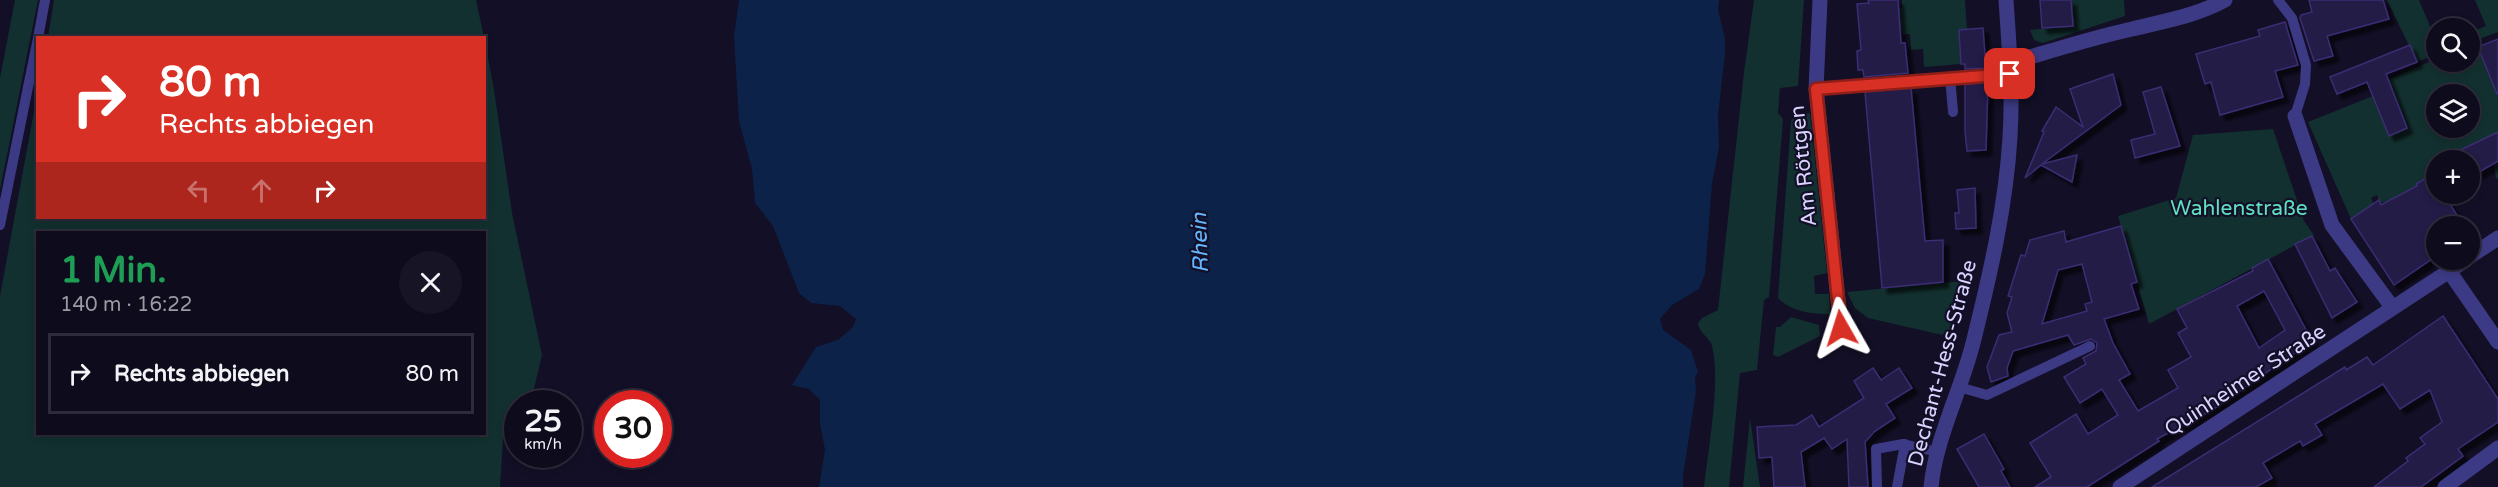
<!DOCTYPE html>
<html lang="de">
<head>
<meta charset="utf-8">
<style>
  body { margin:0; font-family:"Varela Round",sans-serif; background:#171425; color:#f1f3f6; height:100vh; display:flex; flex-direction:column; font-size:22px; white-space:nowrap }
  * { box-sizing:border-box; margin:0 }
  p { font-size:20px; color:#9b9ba3 }
  .icon { flex:none; width:33px; height:33px; fill:none; stroke:currentColor; stroke-width:2; stroke-linecap:round; stroke-linejoin:round }
  .map { position:relative; flex:1; overflow:hidden }
  .sheet { position:absolute; left:36px; top:231px; width:450px; height:204px; display:flex; flex-direction:column; background:#0e0b1c; border-radius:0px; box-shadow:0 3px 9px #0003,0 0 0 2px #2e2b3b }
  .sheet>* { flex:none }
  .banner { position:absolute; left:36px; top:36px; width:450px; height:183px; border-radius:0px; box-shadow:0 3px 9px #0003,0 0 0 2px #2e2b3b; background:#d93025; color:#fff; overflow:hidden }
  .controls { position:absolute; left:2426px; top:18px; display:grid; gap:12px }
  .controls a { display:grid; place-items:center; width:54px; height:54px; border-radius:50%; background:#0e0b1c; box-shadow:0 3px 9px #0003,0 0 0 2px #2e2b3b; font-size:30px }
  .speed { position:absolute; left:504px; top:390px; display:flex; gap:12px; font-size:30px; font-weight:700; text-align:center }
  .speed>* { display:grid; place-content:center; width:78px; height:78px; border-radius:50%; background:#0e0b1c; box-shadow:0 3px 9px #0003,0 0 0 2px #2e2b3b; line-height:1 }
  .speed small { font-size:15px; font-weight:400 }
  .speed .limit { border:9px solid #d22; background:#fff; color:#111 }
  .pin { position:absolute; display:grid; place-items:center; width:51px; height:51px; color:#fff; margin:-26px; border-radius:12px; box-shadow:0 3px 9px #0006 }
  .me { position:absolute; width:66px; margin:-33px; rotate:354deg; stroke-linejoin:round; filter:drop-shadow(0 0 4px #0008) }
  .turn { display:flex; align-items:center; gap:21px; height:126px; padding:0 24px; font-size:27px }
  .turn .icon { width:78px; height:78px; stroke-width:2.5 }
  .turn b { display:block; font-size:42px; line-height:51px }
  .lanes { display:flex; align-items:center; height:57px; padding:0 24px; background:#0003; justify-content:center; gap:30px; direction:ltr }
  .lanes .off { opacity:.35 }
  .round { display:grid; place-items:center; flex:none; width:63px; height:63px; border-radius:32px; background:#171425 }
  .head { display:flex; align-items:center; justify-content:space-between; height:102px; padding:0 24px }
  h1 { font-size:36px; font-weight:700; line-height:45px; color:#1e9e55 }
  ul { padding:0; list-style:none }
  li { display:flex; align-items:center; gap:18px; height:81px; margin:0 12px 9px; padding:0 12px; border:3px solid #2e2b3b; border-radius:0px }
  li div { flex:1 }
  li b { display:block; font-size:22px }
  li em { font-style:normal }
  .map>svg:first-child { display:block }
  .green { fill:#12302f; fill-rule:evenodd }
  .water { fill:#0c2248 }
  .building { fill:#241b47; stroke:#3b2d73; stroke-width:1.5; fill-rule:evenodd; filter:url(#shadow) }
  .lines { fill:none; stroke-linecap:round; stroke-linejoin:round }
  .service { stroke:#3d3a85; stroke-width:10 }
  .minor { stroke:#3d3a85; stroke-width:15 }
  .route-casing { stroke:#8d1f18; stroke-width:15 }
  .route { stroke:#d93025; stroke-width:10 }
  .labels { text-anchor:middle; stroke-width:4.5; stroke-linejoin:round; paint-order:stroke }
  .street-label { font-size:21px; fill:#d9d4ff; stroke:#130f26 }
  .park-label { font-size:21px; fill:#5fe0c0; stroke:#130f26 }
  .water-label { font-size:22px; font-style:italic; fill:#62b6ff; stroke:#130f26 }
</style>
</head>
<body>
<div class="map">
<svg width="2498" height="487" viewBox="0 0 2498 487">
  <defs>
    <filter id="shadow"><feDropShadow dx="5.5" dy="5.5" stdDeviation="1.5" flood-color="#0009"/></filter>
  </defs>
  <rect width="100%" height="100%" fill="#130f26"/>
  <g class="green">
    <polygon points="15,0 38,0 0,190 0,78"/>
    <polygon points="54,0 476,0 484,37 48,37"/>
    <path d="M1754,0H1804L1798,86L1780,88L1778,113L1783,119L1769,297L1764,300L1757,370L1740,373L1729,487H1704C1708,450 1721,381 1712,346C1710,337 1699,334 1698,323L1702,318L1718,310L1744,72Z"/>
    <polygon points="1902,0 1965,0 1967,30 1959,30 1961,64 1924,67 1923,49 1911,50 1910,34 1896,35 1895,26 1900,25 1899,9 1902,8"/>
    <polygon points="2071,0 2124,0 2125,16 2043,43 2034,40 2030,30 2073,26"/>
    <polygon points="2387,0 2419,0 2436,40 2436,54 2417,62"/>
    <polygon points="2475,0 2498,0 2498,32 2469,43 2469,33 2486,26"/>
    <path d="M485,41L494,90L512,213L542,355L532,397L526,403L518,404L517,411L504,424L500,487H0V296L37,95L38,218H484ZM38,232H484V434H38Z"/>
    <path d="M2478,47L2498,96V178L2496,179L2494,163L2455,153L2456,160H2436L2430,206L2394,199L2380,203L2377,195L2371,198L2374,205L2351,219L2308,122L2373,96L2389,135L2407,128L2387,80L2436,59V62H2469V51ZM2436,94H2469V128H2436Z"/>
    <path d="M1810,113L1827,273L1814,276L1815,294H1829L1830,314C1811,314 1792,312 1778,298L1791,121L1797,114Z"/>
    <polygon points="2273,129 2304,221 2314,235 2149,324 2118,216 2176,198 2193,135"/>
    <polygon points="1963,281 1953,328 1942,335 1868,318 1855,308 1847,292"/>
    <polygon points="1791,317 1819,325 1820,336 1778,357 1773,355 1776,327 1780,327"/>
    <polygon points="1750,418 1760,487 1743,487"/>
  </g>
  <polygon class="water" points="739,0 1719,0 1718,10 1725,38 1725,54 1718,115 1719,147 1712,184 1705,274 1699,289 1672,305 1660,319 1663,330 1691,350 1698,372 1695,377 1696,391 1683,476 1683,487 819,487 825,450 820,424 820,400 809,389 792,385 816,347 838,340 853,327 856,319 840,306 811,303 799,293 773,226 755,203 752,169 739,121 734,37"/>
  <g class="building">
    <polygon points="1868,0 1898,0 1901,43 1905,43 1908,73 1864,77 1863,70 1858,70 1857,51 1861,50 1857,4 1869,3"/>
    <polygon points="2040,0 2071,0 2073,26 2042,28"/>
    <polygon points="2309,0 2383,0 2389,19 2327,36 2333,56 2314,61 2300,18 2301,15 2312,12"/>
    <polygon points="2285,22 2298,65 2275,71 2283,97 2220,115 2211,82 2205,84 2196,54 2260,36 2258,30"/>
    <polygon points="1983,28 1986,68 1965,69 1965,64 1961,64 1959,30"/>
    <polygon points="2498,39 2498,94 2497,94 2478,47"/>
    <polygon points="2410,45 2417,62 2386,74 2407,128 2389,136 2367,82 2337,94 2330,77"/>
    <polygon points="2113,74 2121,105 2042,164 2077,155 2072,182 2041,165 2025,178 2044,132 2042,131 2056,107 2083,127 2070,89"/>
    <polygon points="1988,83 1986,150 1967,151 1965,132 1965,84"/>
    <polygon points="2161,87 2180,146 2135,158 2131,140 2155,134 2143,92"/>
    <polygon points="1911,88 1925,241 1943,240 1943,282 1882,288 1865,92"/>
    <polygon points="2498,132 2498,161 2469,178 2469,160 2440,160"/>
    <polygon points="2436,172 2436,194 2443,194 2459,218 2448,226 2436,226 2436,256 2394,285 2351,219 2379,200 2381,205 2417,186 2416,184"/>
    <polygon points="1975,188 1976,228 1956,229 1955,213 1959,213 1957,190"/>
    <path d="M2121,226L2137,282L2131,284L2139,309L2104,319L2113,343L2130,374L2119,380L2138,411L2178,388L2168,370L2191,357L2178,333L2187,328L2177,309L2253,271L2252,268L2268,259L2312,341L2212,410L2157,439L2159,441L2087,487H2035L2051,477L2030,443L2076,414L2088,434L2118,415L2102,389L2080,403L2064,377L2086,364L2083,358L2096,351L2097,343L2091,339L2074,345L2068,335L2013,351L2007,368L2008,376L1991,382L1987,367L1999,335L2012,332L2007,313L2012,297L2008,296L2021,255L2025,256L2030,240L2064,231L2066,242ZM2082,264L2092,302L2085,304L2087,311L2042,324L2058,270ZM2264,291L2285,330L2259,348L2237,306Z"/>
    <polygon points="2312,236 2330,271 2335,268 2357,302 2332,318 2295,244"/>
    <polygon points="2443,316 2498,399 2498,422 2458,449 2463,456 2421,487 2374,487 2408,461 2406,458 2425,444 2420,438 2442,422 2430,390 2400,409 2383,384 2315,424 2322,435 2303,446 2300,441 2263,463 2272,478 2256,487 2152,487 2345,367 2346,370 2367,357 2373,365"/>
    <polygon points="1873,368 1881,380 1899,368 1912,388 1886,404 1895,418 1875,431 1865,442 1868,487 1849,487 1847,439 1832,449 1824,438 1801,452 1805,487 1774,487 1772,457 1759,458 1757,427 1796,425 1812,415 1819,427 1864,398 1854,381"/>
    <polygon points="1984,434 2004,469 2001,471 2010,487 1979,487 1957,449"/>
  </g>
  <g class="lines">
    <g class="service">
      <polyline points="2278,0 2292,18 2306,65 2305,84 2295,116"/>
      <polyline points="38,38 45,0"/>
      <polyline points="1950,77 2010,74"/>
      <polyline points="1816,89 1950,77 1953,112"/>
      <polyline points="0,225 38,38"/>
      <polyline points="1959,387 1987,395 2090,346"/>
      <polyline points="1877,487 1876,449 1903,444 1938,452"/>
      <polyline points="1897,487 1905,444"/>
    </g>
    <g class="minor">
      <polyline points="1820,0 1816,89 1841,328"/>
      <path d="M2010,63C2051,51 2091,38 2132,29C2164,21 2196,16 2225,0"/>
      <polyline points="2295,116 2332,225 2392,307"/>
      <polyline points="2469,257 2498,238"/>
      <polyline points="2449,271 2498,342"/>
      <path d="M1931,487C1936,437 1961,391 1973,343C1990,275 2006,206 2010,137C2013,91 2009,45 2006,0"/>
      <polyline points="2120,487 2466,260"/>
      <polyline points="2445,487 2498,448"/>
    </g>
  </g>
  <g class="lines">
    <g class="route-casing">
      <polyline id="route" points="1841,328 1816,89 2010,74"/>
    </g>
    <use href="#route" class="route"/>
  </g>
  <g class="labels">
    <g class="street-label">
      <text transform="translate(1803 166) rotate(-96)" y="7">Am Röttgen</text>
      <text transform="translate(1942 363) rotate(-75)" y="7">Dechant-Hess-Straße</text>
      <text transform="translate(2245 380) rotate(-33)" y="7">Quinheimer Straße</text>
    </g>
    <g class="park-label">
      <text x="2239" y="215">Wahlenstraße</text>
    </g>
    <g class="water-label">
      <text transform="translate(1199 243) rotate(-92)" y="8">Rhein</text>
    </g>
  </g>
</svg>
<div class="controls">
<a><svg class="icon" aria-label="search" viewBox="0 0 24 24"><circle cx="10" cy="10" r="6"/><path d="M15 15l6 6"/></svg></a>
<a><svg class="icon" aria-label="layers" viewBox="0 0 24 24"><path d="M12 4l9 5-9 5-9-5zM3 14l9 5 9-5"/></svg></a>
<a>+</a>
<a>−</a>
</div>
<div class="speed"><div>25<small>km/h</small></div><div class="limit">30</div></div>
<div class="pin" style="left:2010px;top:74px;background:#d93025"><svg class="icon" aria-label="arrive" viewBox="0 0 24 24"><path d="M6 21V4h12l-3 4 3 4H6"/></svg></div>
<svg class="me" style="left:1841px;top:328px" viewBox="-20 -20 40 40"><path d="M0-17L14 15 0 8-14 15z" fill="#d93025" stroke="#fff" stroke-width="4"/></svg>
<div class="banner">
<div class="turn"><svg class="icon" aria-label="right" viewBox="0 0 24 24"><path d="M7 20v-9h11M14 6l5 5-5 5"/></svg><div><b>80 m</b>Rechts abbiegen</div></div>
<div class="lanes"><svg class="icon off" aria-label="left" viewBox="0 0 24 24"><path d="M17 20v-9H6M10 6l-5 5 5 5"/></svg><svg class="icon off" aria-label="ahead" viewBox="0 0 24 24"><path d="M12 20V5M6 11l6-6 6 6"/></svg><svg class="icon" aria-label="right" viewBox="0 0 24 24"><path d="M7 20v-9h11M14 6l5 5-5 5"/></svg></div>
</div>
<section class="sheet">
<div class="head"><div><h1>1 Min.</h1><p>140 m · 16:22</p></div><a class="round"><svg class="icon" aria-label="close" viewBox="0 0 24 24"><path d="M6 6l12 12M18 6L6 18"/></svg></a></div>
<ul>
<li><svg class="icon" aria-label="right" viewBox="0 0 24 24"><path d="M7 20v-9h11M14 6l5 5-5 5"/></svg><div><b>Rechts abbiegen</b></div><em>80 m</em></li>
</ul>
</section>
</div>
</body>
</html>
